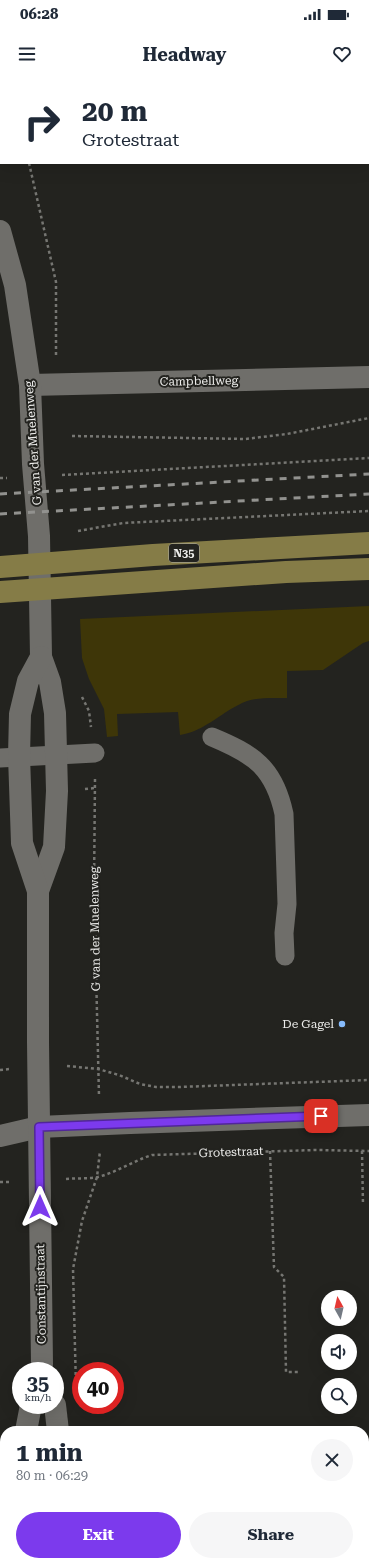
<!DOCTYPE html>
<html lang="en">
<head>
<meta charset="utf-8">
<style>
  body { margin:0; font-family:"Roboto Serif",serif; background:#f6f6f7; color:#1f2937; height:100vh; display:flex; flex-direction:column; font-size:15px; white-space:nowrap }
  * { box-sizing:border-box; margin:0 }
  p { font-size:13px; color:#747a83 }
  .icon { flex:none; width:22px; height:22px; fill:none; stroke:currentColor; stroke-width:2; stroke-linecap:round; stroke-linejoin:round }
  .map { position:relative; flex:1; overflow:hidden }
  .sheet { position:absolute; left:0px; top:1346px; width:369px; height:140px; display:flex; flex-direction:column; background:#fff; border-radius:16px 16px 0 0; box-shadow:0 4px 16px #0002 }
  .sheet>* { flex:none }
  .guide { position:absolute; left:0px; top:0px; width:369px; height:84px; box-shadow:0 4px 16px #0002; background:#fff; color:#1f2937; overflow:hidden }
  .needle { width:26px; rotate:352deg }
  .tools { position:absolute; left:321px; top:1210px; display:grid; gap:8px }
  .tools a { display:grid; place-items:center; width:36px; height:36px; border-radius:50%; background:#fff; box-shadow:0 4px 16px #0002; font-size:20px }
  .speed { position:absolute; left:12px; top:1282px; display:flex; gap:8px; font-size:20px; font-weight:700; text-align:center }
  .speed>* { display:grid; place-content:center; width:52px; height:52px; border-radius:50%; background:#fff; box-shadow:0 4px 16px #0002; line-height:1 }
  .speed small { font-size:10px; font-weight:400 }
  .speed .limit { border:6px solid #d22; background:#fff; color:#111 }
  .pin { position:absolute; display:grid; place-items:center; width:34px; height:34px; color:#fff; margin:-17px; border-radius:8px; box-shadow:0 2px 6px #0006 }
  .me { position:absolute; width:44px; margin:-22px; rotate:0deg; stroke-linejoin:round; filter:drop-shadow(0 0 3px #0008) }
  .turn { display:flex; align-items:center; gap:14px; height:84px; padding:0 16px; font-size:18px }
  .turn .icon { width:52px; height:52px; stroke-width:2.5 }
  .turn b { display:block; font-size:28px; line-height:34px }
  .round { display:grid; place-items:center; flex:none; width:42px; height:42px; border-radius:21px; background:#f6f6f7 }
  .head { display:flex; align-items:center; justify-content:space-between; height:68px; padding:0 16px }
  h1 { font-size:24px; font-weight:700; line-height:30px }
  .action { display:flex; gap:8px; margin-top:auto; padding:8px 16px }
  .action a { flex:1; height:46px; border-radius:24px; background:#7c3aed; color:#fff; font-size:16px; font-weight:700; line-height:46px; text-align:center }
  .action a+a { background:#f6f6f7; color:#1f2937 }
  .status { display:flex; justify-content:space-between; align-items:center; height:28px; padding:0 20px; background:#fff; direction:ltr }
  .status svg { height:11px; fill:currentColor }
  header { display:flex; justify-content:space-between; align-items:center; height:52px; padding:0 16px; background:#fff; font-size:18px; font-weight:700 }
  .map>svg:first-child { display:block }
  .green { fill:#3e3608 }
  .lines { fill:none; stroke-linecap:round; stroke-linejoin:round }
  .path { stroke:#767672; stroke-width:2.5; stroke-dasharray:3 3; stroke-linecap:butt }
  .service { stroke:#6f6e6a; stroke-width:19 }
  .minor { stroke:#6f6e6a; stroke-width:22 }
  .tertiary { stroke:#6f6e6a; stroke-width:22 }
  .primary { stroke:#857c47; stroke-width:22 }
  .rail { stroke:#92928f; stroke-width:3; stroke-dasharray:7 7; stroke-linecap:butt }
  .route-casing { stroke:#51269a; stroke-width:10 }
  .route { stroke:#7c3aed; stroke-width:7 }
  .poi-dot { fill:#86bbfb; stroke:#23231f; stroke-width:1.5 }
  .labels { text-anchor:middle; stroke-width:4; stroke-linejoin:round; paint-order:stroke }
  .shield { fill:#23231f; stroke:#b0b0ad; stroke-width:1 }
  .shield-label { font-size:11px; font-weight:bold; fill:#ececea }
  .street-label { font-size:12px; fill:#ececea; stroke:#23231f }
  .poi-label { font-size:12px; fill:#ececea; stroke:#23231f; text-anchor:end }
</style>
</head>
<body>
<div class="status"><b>06:28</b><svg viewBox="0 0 49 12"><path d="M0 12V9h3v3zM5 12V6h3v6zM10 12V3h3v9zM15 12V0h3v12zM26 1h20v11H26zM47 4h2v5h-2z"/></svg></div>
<header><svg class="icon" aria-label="menu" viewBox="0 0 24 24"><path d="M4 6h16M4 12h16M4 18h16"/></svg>Headway<svg class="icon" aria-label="heart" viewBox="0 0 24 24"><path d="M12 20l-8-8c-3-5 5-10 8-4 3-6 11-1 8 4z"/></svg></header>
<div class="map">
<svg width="369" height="1486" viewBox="0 0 369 1486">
  <rect width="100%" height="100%" fill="#23231f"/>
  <path class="green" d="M369,526V561L363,563L323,590L287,591V618C274,618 259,617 247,621C223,630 206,651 180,655L178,632L117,634L118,656L107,657L104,629L89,599L82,578L80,539Z"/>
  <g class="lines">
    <g class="path">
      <polyline points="8,0 8,1"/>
      <polyline points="0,25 1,25"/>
      <polyline points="29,83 56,202 56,278"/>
      <polyline points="72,356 245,359 287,354 369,338"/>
      <polyline points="62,395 369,378"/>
      <polyline points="0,398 7,398"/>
      <polyline points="78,451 123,443 369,431"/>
      <polyline points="82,617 89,631 91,647"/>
      <polyline points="95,699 94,808 99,1016"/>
      <polyline points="85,709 95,708"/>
      <polyline points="67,986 98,989 119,995 140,1004 156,1007 179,1007 369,1000"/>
      <polyline points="0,990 10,989"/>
      <polyline points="270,1071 274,1187 284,1197 286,1292 299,1292"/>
      <polyline points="362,1071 363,1125"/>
      <path d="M66,1099C77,1098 88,1099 98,1097C117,1092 133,1081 152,1075L316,1070L369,1071"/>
      <polyline points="0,1102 11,1102"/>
      <polyline points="76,1307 73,1189 82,1141 97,1097 100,1071"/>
    </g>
    <g class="service">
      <path d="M212,657C253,674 274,687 284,734L287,824L284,853L285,876"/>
      <polyline points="0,678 95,673"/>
    </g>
    <g class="minor">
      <polyline points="30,305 369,297"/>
      <polyline points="0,1056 39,1047"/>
    </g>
    <g class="tertiary">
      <polyline points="0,151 15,205 30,305 33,384 39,456 41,577 50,602 55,633 57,711 54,767 38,811"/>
      <polyline points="39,1047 130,1043 369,1035"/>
      <polyline points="40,1291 42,1284 38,962 38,811 22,763 19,676 20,634 28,601 41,577"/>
      <polyline points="55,1325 58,1351"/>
      <polyline points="26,1351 31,1325"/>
      <polyline points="0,1439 5,1426"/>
      <polyline points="27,1486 30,1481"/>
    </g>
    <g class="primary">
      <polyline points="0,487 153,475 369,463"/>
      <polyline points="0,512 286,492 369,489"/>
    </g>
    <g class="rail">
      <polyline points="0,414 369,394"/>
      <polyline points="0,434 369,414"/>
    </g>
  </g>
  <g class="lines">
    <g class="route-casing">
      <polyline id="route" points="40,1127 39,1047 321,1036"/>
    </g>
    <use href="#route" class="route"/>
  </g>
  <circle class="poi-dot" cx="342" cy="944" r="4"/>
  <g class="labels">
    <rect class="shield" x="169" y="464" width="30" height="18" rx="3"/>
    <g class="shield-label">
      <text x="184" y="477">N35</text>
    </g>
    <g class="street-label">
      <text transform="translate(199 301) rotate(-1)" y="4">Campbellweg</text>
      <text transform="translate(33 363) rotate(-94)" y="4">G van der Muelenweg</text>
      <text transform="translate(95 849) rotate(-91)" y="4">G van der Muelenweg</text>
      <text transform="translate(231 1072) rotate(-2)" y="4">Grotestraat</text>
      <text transform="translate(41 1214) rotate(-91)" y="4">Constantijnstraat</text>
    </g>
    <g class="poi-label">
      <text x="334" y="948">De Gagel</text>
    </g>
  </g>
</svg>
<div class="tools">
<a><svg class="needle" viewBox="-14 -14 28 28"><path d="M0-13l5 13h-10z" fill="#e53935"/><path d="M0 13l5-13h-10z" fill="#747a83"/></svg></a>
<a><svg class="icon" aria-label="sound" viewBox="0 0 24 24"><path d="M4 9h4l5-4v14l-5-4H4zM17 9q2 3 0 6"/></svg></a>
<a><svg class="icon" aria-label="search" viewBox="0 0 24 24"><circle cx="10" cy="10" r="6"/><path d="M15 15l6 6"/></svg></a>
</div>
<div class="speed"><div>35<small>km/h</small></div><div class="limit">40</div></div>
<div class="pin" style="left:321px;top:1036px;background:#d93025"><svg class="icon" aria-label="arrive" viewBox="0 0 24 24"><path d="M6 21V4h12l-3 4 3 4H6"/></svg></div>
<svg class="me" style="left:40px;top:1127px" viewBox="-20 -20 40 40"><path d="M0-17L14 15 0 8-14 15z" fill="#7c3aed" stroke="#fff" stroke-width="4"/></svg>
<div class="guide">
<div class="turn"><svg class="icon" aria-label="right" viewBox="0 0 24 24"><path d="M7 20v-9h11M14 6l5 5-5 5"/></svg><div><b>20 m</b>Grotestraat</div></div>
</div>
<section class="sheet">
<div class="head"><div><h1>1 min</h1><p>80 m · 06:29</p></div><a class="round"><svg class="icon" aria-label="close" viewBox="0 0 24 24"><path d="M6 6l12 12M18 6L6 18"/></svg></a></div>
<div class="action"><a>Exit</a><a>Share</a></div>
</section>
</div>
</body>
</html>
